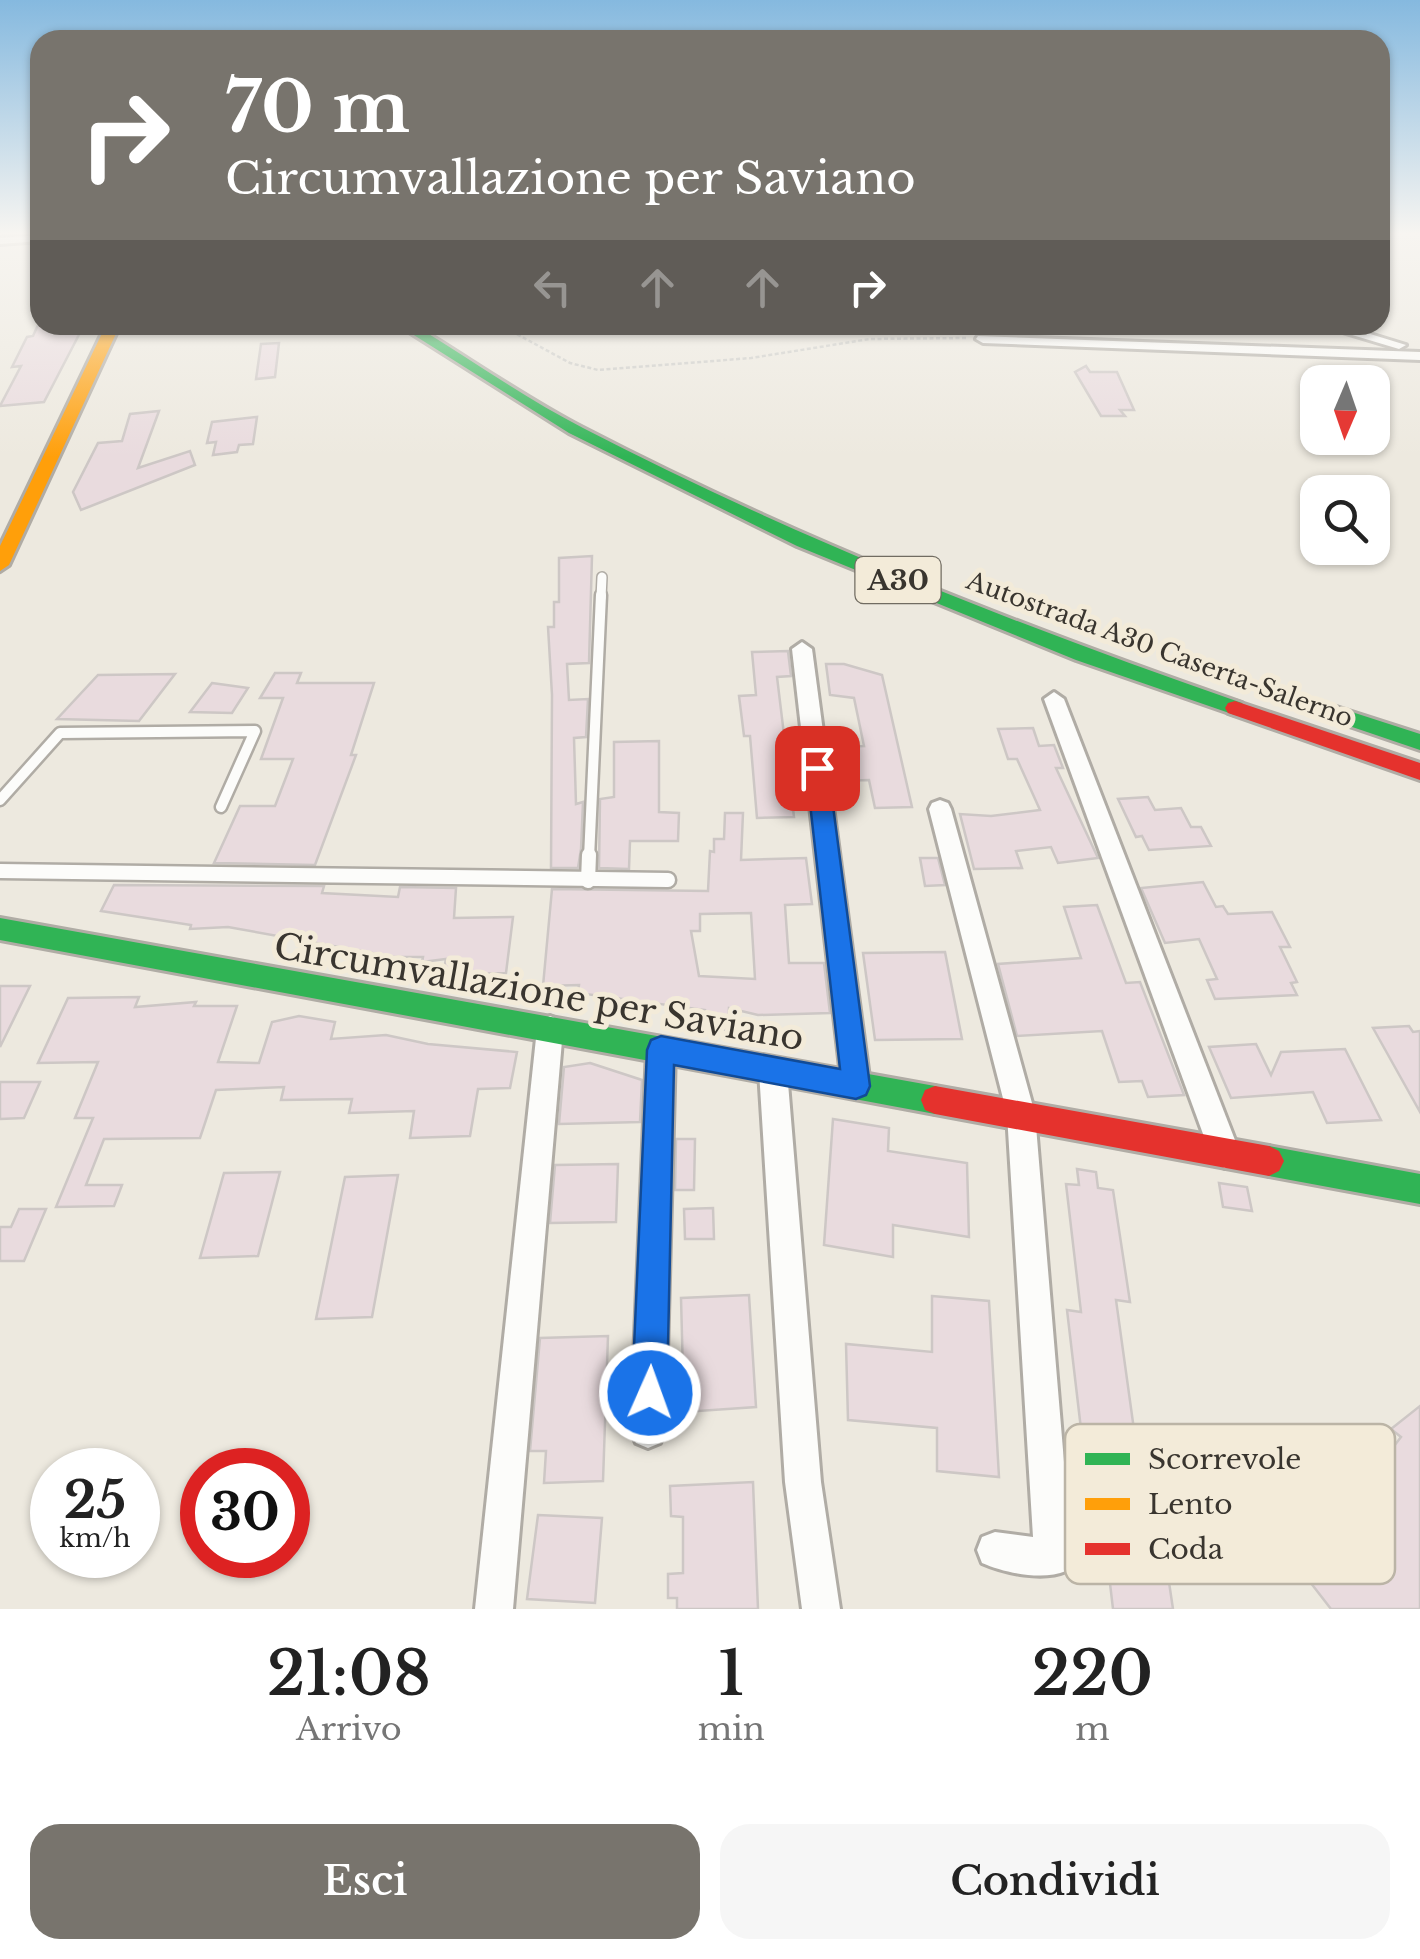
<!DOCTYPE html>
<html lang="it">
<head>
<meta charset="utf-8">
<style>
  body { margin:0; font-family:"Libre Baskerville",serif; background:#f6f6f6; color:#222; height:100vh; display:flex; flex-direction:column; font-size:38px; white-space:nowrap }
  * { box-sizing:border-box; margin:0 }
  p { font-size:32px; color:#767676 }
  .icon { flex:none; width:55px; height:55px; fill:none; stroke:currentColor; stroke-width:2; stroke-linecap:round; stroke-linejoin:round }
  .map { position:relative; height:1609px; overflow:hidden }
  .panel { display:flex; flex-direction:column; background:#fff; flex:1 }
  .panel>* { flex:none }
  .top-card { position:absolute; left:30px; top:30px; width:1360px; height:305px; border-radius:30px; box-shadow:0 2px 8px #0004; background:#78746d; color:#fff; overflow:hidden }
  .needle { width:65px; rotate:182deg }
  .fabs { position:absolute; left:1300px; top:365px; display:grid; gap:20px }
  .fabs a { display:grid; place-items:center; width:90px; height:90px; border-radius:20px; background:#fff; box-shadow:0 2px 8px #0004; font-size:50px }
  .speed { position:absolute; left:30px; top:1448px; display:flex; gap:20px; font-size:50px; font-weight:700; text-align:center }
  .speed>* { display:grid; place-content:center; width:130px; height:130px; border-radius:50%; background:#fff; box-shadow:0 2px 8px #0004; line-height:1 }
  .speed small { font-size:25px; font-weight:400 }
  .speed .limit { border:15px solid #d22; background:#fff; color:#111 }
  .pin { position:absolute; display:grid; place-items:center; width:85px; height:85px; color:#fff; margin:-42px; border-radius:20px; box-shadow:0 5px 15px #0006 }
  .me { position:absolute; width:110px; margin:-55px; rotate:2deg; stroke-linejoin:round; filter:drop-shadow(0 0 8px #0008) }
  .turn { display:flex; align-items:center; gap:35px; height:210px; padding:0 30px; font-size:45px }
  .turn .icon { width:130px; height:130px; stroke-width:2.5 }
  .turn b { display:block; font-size:70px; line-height:85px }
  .lanes { display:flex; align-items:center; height:95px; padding:0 30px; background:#0003; justify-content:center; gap:50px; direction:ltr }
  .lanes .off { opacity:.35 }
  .eta { display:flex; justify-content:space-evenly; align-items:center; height:170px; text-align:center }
  .eta b { font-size:60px; font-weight:600; line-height:70px }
  .button { display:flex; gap:20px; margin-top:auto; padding:20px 30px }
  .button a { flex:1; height:115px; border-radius:30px; background:#78746d; color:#fff; font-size:40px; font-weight:600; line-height:115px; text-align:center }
  .button a+a { background:#f6f6f6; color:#222 }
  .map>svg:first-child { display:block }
  .building { fill:#e9dbde; stroke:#cdc7c5; stroke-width:2.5; fill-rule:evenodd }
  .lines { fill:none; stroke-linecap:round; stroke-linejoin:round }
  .lane-far2-casing { stroke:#b0aca5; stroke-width:12 }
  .lane-far1-casing { stroke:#b0aca5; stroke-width:15 }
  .lane-casing { stroke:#b0aca5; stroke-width:19 }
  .street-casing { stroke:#b0aca5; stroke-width:6 }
  .fast-casing { stroke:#b0aca5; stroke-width:6 }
  .slow-casing { stroke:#b0aca5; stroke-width:6 }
  .jam-casing { stroke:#b0aca5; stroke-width:6 }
  .path { stroke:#cbcbc7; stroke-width:2.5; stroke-dasharray:4 2.5; stroke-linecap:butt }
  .lane-far2 { stroke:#fcfcfa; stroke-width:9 }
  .lane-far1 { stroke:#fcfcfa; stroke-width:10 }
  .lane { stroke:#fcfcfa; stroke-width:14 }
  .street { fill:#fcfcfa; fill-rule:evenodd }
  .fast { fill:#30b455; fill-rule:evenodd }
  .slow { fill:#ff9f0a; fill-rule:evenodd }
  .jam { fill:#e5322d; fill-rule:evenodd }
  .route { fill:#1a73e8; stroke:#114b97; stroke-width:2.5 }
  .labels { text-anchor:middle; stroke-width:10; stroke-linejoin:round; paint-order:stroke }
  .far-street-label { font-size:25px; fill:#39352f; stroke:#f3ebd9 }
  .shield { fill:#f3ebd9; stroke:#716c62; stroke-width:2.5 }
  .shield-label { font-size:28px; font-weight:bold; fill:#39352f }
  .near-street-label { font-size:35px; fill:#39352f; stroke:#f3ebd9 }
  .key { fill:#f3ebd9; stroke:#bbb4a6; stroke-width:2.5 }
  .key-label { font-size:28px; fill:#39352f }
</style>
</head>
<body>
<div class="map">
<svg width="1420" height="1609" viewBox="0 0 1420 1609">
  <rect width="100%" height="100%" fill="#ede9df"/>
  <g class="building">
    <polygon points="38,325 84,325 44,402 0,406 21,366 12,367 27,337 33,336"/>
    <polygon points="279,343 275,377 256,379 261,344"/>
    <polygon points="1086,366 1090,372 1117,372 1134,410 1120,410 1125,416 1101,416 1075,372"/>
    <polygon points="159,411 138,468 190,451 195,465 81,510 73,492 98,443 122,441 130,414"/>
    <polygon points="257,417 253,444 239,445 237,452 213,455 216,442 207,443 212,422"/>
    <polygon points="592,556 589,663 567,664 569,700 588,699 586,737 574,738 576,804 583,802 581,849 578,868 551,868 552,695 548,627 554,627 554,602 559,602 559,558"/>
    <polygon points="788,651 791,676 777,677 794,817 757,818 750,736 744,736 739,696 756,695 752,652"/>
    <polygon points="826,664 844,664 882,675 912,807 875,808 869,780 840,781 834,747 864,746 854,698 830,695"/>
    <polygon points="275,673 301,673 297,683 374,683 351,755 356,755 315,865 214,863 240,806 275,806 293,759 261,759 283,698 260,698"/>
    <polygon points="175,674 139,721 57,719 98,675"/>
    <polygon points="212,683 248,688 232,713 190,712"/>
    <polygon points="1033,728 1039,746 1054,745 1063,768 1056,768 1098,858 1058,863 1051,847 1016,851 1022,868 974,869 960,814 991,816 1040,810 1017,759 1008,759 998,729"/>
    <polygon points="659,741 659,812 679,813 678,841 630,841 629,869 599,868 600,799 614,797 614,742"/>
    <polygon points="1148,797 1155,810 1181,808 1191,827 1201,827 1211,846 1149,850 1142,836 1136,837 1118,799"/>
    <path d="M725,813H743L741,860L806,858L812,904L785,905L789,963H824L830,1013L758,1015L729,1008L728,1030L704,1028L705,1010L578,993L579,985L543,986L552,889L708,891L710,851L714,852V839H724ZM751,913L755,979L699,976L691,931H700V914Z"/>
    <polygon points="920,858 938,858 945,885 925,886"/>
    <polygon points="1203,882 1216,907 1223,906 1228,914 1272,912 1290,947 1280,947 1297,982 1291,983 1297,995 1215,999 1207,980 1217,979 1199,939 1165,943 1141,888"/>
    <polygon points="114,885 324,886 322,893 398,897 400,887 456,888 454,918 513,917 506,973 443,975 446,959 422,962 423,957 394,957 228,927 190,929 191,925 101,911"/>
    <polygon points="1097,905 1126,983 1140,982 1184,1095 1148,1097 1142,1081 1119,1082 1102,1031 1017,1036 998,964 1081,958 1064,907"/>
    <polygon points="945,952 962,1039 875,1040 863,953"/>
    <polygon points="0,986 30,986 0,1047"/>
    <polygon points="139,997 135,1007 196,1002 194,1006 237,1006 218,1062 259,1063 272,1022 299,1016 335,1022 331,1039 386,1035 428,1044 517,1052 510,1088 478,1089 470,1136 410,1138 414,1111 349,1113 352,1099 281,1100 284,1087 216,1090 200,1138 104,1139 86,1185 122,1185 114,1206 56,1207 93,1118 75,1118 98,1062 38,1063 68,998"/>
    <polygon points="1409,1026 1413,1032 1420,1031 1420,1112 1373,1028"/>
    <polygon points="1256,1044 1271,1075 1281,1052 1345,1049 1381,1120 1327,1123 1313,1092 1231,1098 1209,1047"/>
    <polygon points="590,1063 642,1080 640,1122 559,1124 564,1067"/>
    <polygon points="0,1082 40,1082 24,1118 0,1119"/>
    <polygon points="833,1119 889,1128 888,1151 967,1163 969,1237 893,1225 893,1257 824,1245"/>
    <polygon points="676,1139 695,1139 694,1190 675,1190"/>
    <polygon points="618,1164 616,1222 550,1223 555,1165"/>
    <polygon points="1077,1169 1096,1172 1098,1188 1113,1190 1130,1302 1116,1300 1140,1473 1153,1475 1173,1609 1113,1609 1094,1447 1083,1446 1067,1310 1081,1312 1066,1184 1079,1185"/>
    <polygon points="280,1172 258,1256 200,1258 224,1173"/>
    <polygon points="398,1175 372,1317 316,1319 345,1177"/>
    <polygon points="1219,1183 1247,1187 1252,1211 1223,1207"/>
    <polygon points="713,1208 714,1239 685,1239 684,1209"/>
    <polygon points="19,1209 46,1209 24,1261 0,1261 0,1227 11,1227"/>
    <polygon points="749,1295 756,1407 684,1412 681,1298"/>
    <polygon points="932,1296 989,1301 999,1477 937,1471 937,1428 848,1420 846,1344 932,1352"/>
    <polygon points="608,1336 603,1481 544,1483 546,1451 530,1451 540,1338"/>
    <polygon points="1420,1406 1420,1609 1331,1609 1300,1569 1401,1437 1391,1429"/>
    <polygon points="753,1482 758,1609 677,1609 677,1598 668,1598 668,1574 683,1573 683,1517 671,1516 670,1486"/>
    <polygon points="538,1515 602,1518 595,1603 527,1599"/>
  </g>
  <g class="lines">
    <g class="lane-far2-casing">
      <polyline id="lane-far2" points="601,598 602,577"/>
    </g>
    <g class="lane-far1-casing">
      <g id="lane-far1">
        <polyline points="0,800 60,733 255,731 221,807"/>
        <polyline points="589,858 601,595"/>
      </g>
    </g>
    <g class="lane-casing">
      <g id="lane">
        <polyline points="0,871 668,880"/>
        <polyline points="588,881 589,855"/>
      </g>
    </g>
    <g class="street-casing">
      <g id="street">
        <polygon points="40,235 40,241 0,244 0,238"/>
        <polygon points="1319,325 1341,325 1406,345 1399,349"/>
        <polygon points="978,336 1420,352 1420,360 983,343 976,339"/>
        <polygon points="802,642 812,649 870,1085 866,1095 856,1099 846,1095 842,1085 792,649"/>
        <polygon points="1054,692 1064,699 1240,1153 1235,1163 1225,1168 1215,1163 1210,1153 1044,699"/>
        <path d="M940,800L948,803L951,809L1035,1114L1072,1558L1066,1571C1043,1581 1005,1573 982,1563L977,1550L982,1537L995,1532L1033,1537L1007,1114L929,809L932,803Z"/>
        <polygon points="550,1016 559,1020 563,1029 513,1609 475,1609 537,1029 541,1020"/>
        <polygon points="661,1037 671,1041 675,1050 665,1431 660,1443 648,1448 636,1443 631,1431 647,1050 651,1041"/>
        <polygon points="773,1058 783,1062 787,1071 821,1482 840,1609 802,1609 785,1482 759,1071 763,1062"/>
      </g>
    </g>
    <g class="fast-casing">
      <g id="fast">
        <path d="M398,325H414C470,359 525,398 583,428C795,538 1017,625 1242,703L1245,708L1235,715L1076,660L797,546L569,433Z"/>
        <polygon points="1324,703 1420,734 1420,750 1317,715 1314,710 1317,705"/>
        <polygon points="0,918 935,1086 945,1090 949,1100 945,1110 935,1114 0,940"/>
        <polygon points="1269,1146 1420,1174 1420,1204 1269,1176 1259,1171 1254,1161 1259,1151"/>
      </g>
    </g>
    <g class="slow-casing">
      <polygon id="slow" points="106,325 120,325 9,565 0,571 0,546"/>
    </g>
    <g class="jam-casing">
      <g id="jam">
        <polygon points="1235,701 1420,763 1420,780 1228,713 1225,708 1228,703"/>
        <polygon points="935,1086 1269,1146 1279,1151 1284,1161 1279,1171 1269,1176 935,1114 925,1110 921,1100 925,1090"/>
      </g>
    </g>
    <polyline class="path" points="500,325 570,363 598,370 751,358 870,339 967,338"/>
    <use href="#lane-far2" class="lane-far2"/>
    <use href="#lane-far1" class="lane-far1"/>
    <use href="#lane" class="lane"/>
    <use href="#street" class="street"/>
    <use href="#fast" class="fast"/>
    <use href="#slow" class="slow"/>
    <use href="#jam" class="jam"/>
  </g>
  <linearGradient id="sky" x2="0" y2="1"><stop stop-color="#85b9df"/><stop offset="0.51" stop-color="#f7f5f1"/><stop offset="1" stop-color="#f7f5f1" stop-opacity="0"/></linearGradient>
  <rect width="1420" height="457" fill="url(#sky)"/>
  <polygon class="route" points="817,760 828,768 870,1086 866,1095 856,1099 674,1065 667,1393 662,1405 650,1410 637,1405 632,1393 647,1050 651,1040 661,1036 840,1069 806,768"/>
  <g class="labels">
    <g class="far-street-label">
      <text transform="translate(1160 649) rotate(20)" y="9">Autostrada A30 Caserta-Salerno</text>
    </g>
    <rect class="shield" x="855.5" y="557" width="85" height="46" rx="8"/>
    <g class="shield-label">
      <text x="898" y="590">A30</text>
    </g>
    <g class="near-street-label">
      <text transform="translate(539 992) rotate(10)" y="12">Circumvallazione per Saviano</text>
    </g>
  </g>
  <rect x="1065" y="1424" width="330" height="160" rx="15" class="key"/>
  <rect x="1085" y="1453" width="45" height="12" fill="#30b455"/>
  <rect x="1085" y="1498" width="45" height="12" fill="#ff9f0a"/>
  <rect x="1085" y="1543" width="45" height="12" fill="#e5322d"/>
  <g class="key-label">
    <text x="1148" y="1469">Scorrevole</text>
    <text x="1148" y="1514">Lento</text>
    <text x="1148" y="1559">Coda</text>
  </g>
</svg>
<div class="fabs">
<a><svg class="needle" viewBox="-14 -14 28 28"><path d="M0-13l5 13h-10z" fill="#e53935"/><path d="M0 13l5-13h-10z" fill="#767676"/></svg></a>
<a><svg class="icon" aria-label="search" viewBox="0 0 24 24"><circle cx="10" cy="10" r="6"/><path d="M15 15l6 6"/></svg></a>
</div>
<div class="speed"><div>25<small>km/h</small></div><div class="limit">30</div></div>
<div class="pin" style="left:817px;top:768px;background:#d93025"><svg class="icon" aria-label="arrive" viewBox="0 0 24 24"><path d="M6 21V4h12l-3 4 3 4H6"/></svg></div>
<svg class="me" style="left:650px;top:1393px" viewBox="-20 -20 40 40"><circle r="17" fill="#1a73e8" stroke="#fff" stroke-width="3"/><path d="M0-11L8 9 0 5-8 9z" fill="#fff"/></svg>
<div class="top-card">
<div class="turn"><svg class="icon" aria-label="right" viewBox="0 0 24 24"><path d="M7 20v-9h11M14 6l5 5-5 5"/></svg><div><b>70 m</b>Circumvallazione per Saviano</div></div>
<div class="lanes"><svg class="icon off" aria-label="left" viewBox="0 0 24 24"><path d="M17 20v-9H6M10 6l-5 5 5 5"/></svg><svg class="icon off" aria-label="ahead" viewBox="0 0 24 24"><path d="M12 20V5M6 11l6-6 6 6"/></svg><svg class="icon off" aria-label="ahead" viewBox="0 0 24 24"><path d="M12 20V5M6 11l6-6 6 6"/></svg><svg class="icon" aria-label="right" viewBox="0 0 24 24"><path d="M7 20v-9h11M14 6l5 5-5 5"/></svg></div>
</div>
</div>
<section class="panel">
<div class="eta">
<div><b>21:08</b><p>Arrivo</p></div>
<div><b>1</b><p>min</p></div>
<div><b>220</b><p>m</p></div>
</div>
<div class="button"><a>Esci</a><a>Condividi</a></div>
</section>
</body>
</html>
